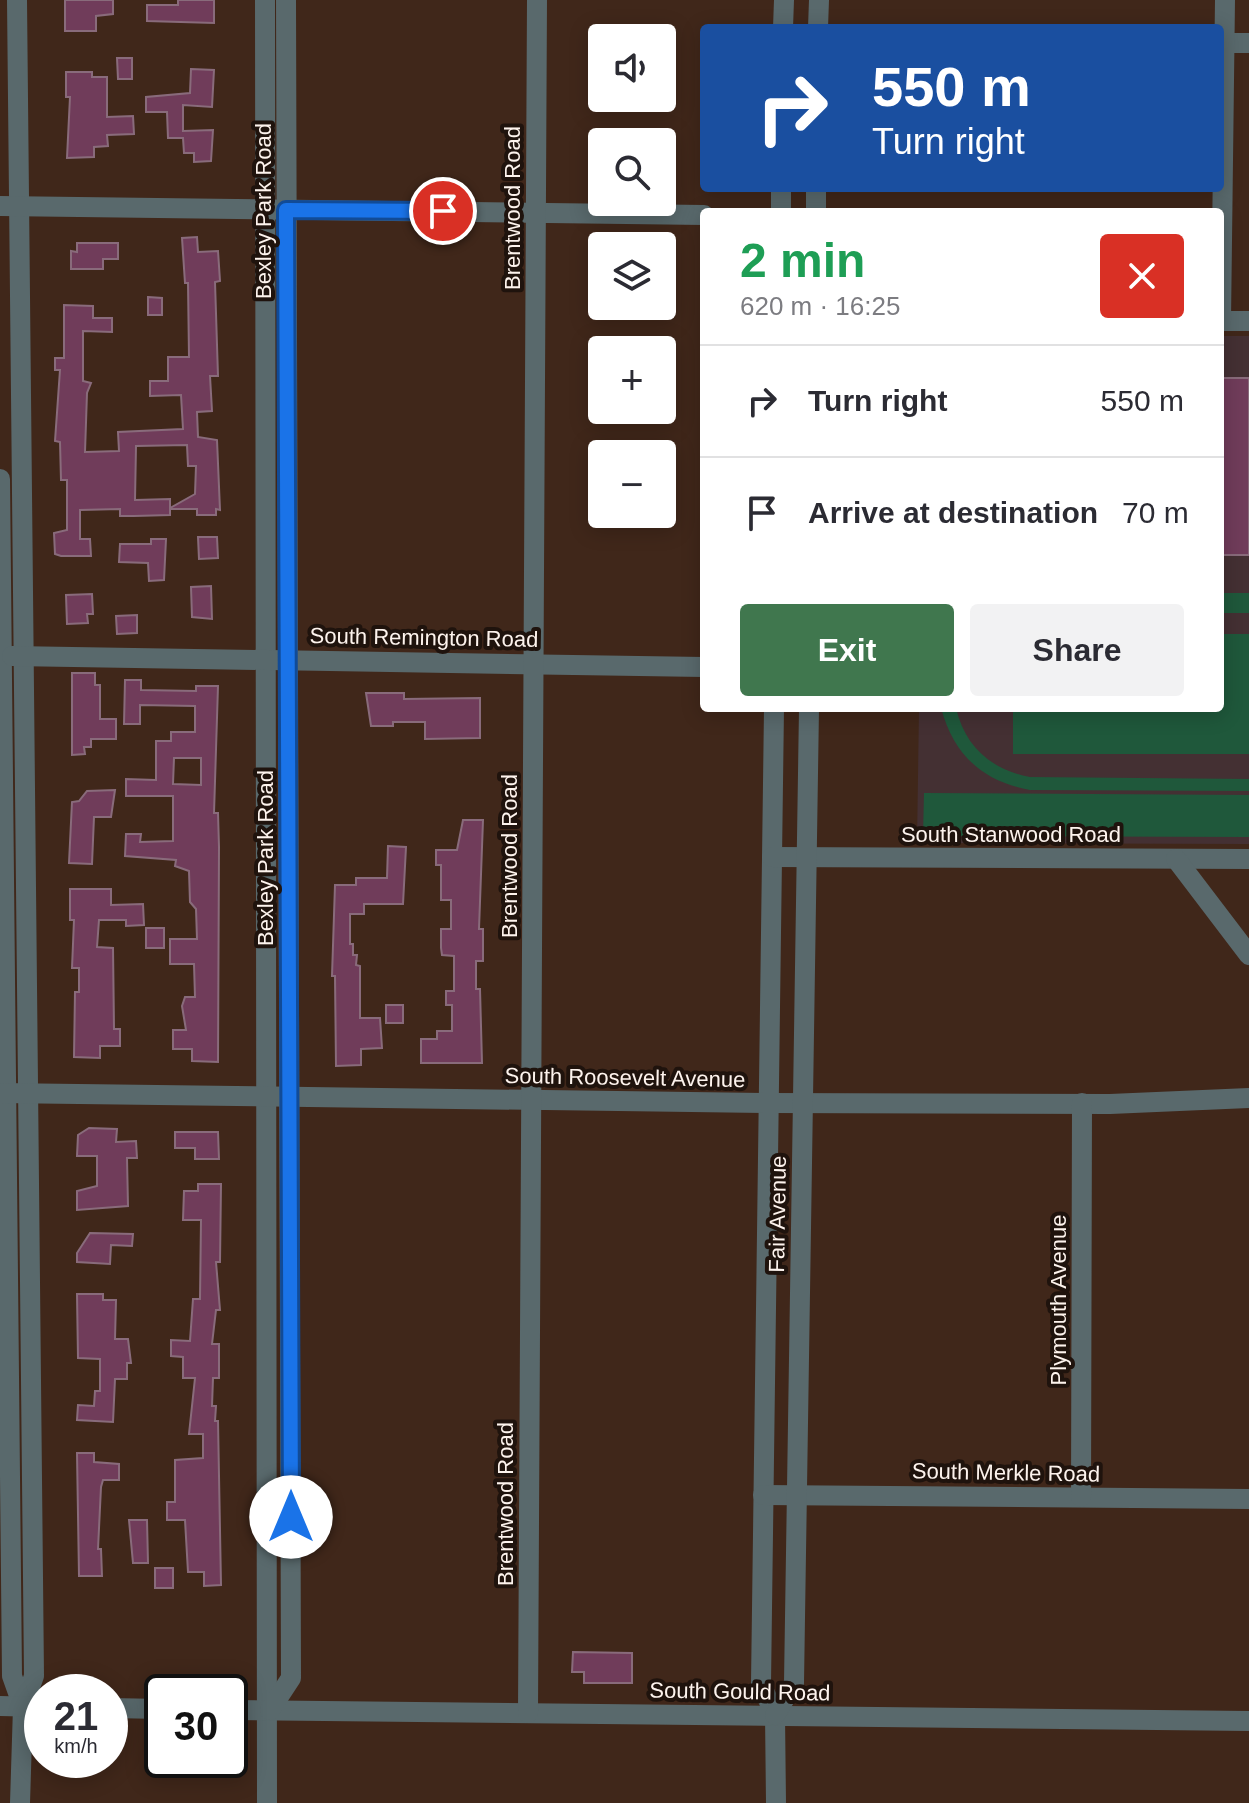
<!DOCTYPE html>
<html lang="en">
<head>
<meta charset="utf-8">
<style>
  body { margin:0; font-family:Arial,sans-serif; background:#f2f2f3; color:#2b2b33; height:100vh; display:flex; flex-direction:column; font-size:30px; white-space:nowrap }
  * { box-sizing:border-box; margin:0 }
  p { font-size:26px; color:#7c7c81 }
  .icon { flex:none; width:44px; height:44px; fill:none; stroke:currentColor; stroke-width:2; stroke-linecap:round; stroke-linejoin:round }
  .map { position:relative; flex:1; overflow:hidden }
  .drawer { position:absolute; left:700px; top:208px; width:524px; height:504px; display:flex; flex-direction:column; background:#fff; border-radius:8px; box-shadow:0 4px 20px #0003 }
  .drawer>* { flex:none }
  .hud { position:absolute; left:700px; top:24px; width:524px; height:168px; border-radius:8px; box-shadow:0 4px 20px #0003; background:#1a4fa0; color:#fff; overflow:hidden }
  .fabs { position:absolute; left:588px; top:24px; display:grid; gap:16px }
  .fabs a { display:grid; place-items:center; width:88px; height:88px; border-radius:8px; background:#fff; box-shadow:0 4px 20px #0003; font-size:40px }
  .speed { position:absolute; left:24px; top:1674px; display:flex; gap:16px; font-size:40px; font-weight:700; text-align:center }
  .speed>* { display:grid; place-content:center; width:104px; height:104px; border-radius:50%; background:#fff; box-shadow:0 4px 20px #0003; line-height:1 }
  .speed small { font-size:20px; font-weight:400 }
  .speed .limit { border:4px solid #111; border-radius:12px; background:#fff; color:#111 }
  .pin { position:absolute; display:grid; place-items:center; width:68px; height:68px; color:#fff; margin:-34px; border:4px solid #fff; border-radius:50%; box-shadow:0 2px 8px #0007 }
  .me { position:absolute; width:88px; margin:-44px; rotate:0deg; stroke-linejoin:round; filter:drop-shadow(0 0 6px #0008) }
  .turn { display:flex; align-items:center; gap:28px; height:168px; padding:0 40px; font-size:36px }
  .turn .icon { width:104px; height:104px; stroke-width:2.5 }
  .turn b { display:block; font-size:56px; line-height:68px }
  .round { display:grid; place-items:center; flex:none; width:84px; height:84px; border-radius:8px; background:#f2f2f3 }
  .overview { display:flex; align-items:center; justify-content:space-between; height:136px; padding:0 40px }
  h1 { font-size:48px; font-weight:800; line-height:60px; color:#1e9e55 }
  .primary-button { display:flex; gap:16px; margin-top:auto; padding:16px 40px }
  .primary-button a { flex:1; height:92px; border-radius:8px; background:#40774e; color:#fff; font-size:32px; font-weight:800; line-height:92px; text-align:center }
  .primary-button a+a { background:#f2f2f3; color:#2b2b33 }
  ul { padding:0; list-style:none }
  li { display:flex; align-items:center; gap:24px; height:112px; padding:0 40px; border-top:2px solid #e1e1e2 }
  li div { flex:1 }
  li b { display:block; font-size:30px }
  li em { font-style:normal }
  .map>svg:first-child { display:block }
  .education { fill:#443033 }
  .green { fill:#1f583b }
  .building { fill:#703c5a; stroke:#896b7b; stroke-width:2; fill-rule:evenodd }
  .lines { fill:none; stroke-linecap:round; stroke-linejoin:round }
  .minor { stroke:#59696c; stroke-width:20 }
  .route-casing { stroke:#114b97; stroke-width:20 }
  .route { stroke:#1a73e8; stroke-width:14 }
  .labels { text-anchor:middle; stroke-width:8; stroke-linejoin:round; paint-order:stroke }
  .street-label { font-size:22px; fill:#fdf3ed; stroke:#1f130d }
</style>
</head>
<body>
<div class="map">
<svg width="1249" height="1803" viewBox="0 0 1249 1803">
  <rect width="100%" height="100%" fill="#40271a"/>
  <polygon class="education" points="1220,336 1249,336 1249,844 917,843 919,708 1220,708"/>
  <g class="green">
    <rect x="1220" y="593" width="29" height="20"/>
    <polygon points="1220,634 1249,634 1249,754 1013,754 1013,708 1220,708"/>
    <path d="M941,708H956C965,747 992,770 1030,777L1249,779V791L1030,790C982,781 954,755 941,708Z"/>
    <polygon points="924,793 1249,795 1249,837 923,836"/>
  </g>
  <g class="building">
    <polygon points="65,0 113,0 113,14 96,16 96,31 65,31"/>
    <polygon points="178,0 214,0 214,23 147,21 147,5 178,5"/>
    <polygon points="117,58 132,58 132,79 118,79"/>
    <polygon points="191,69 214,70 212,107 183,105 183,131 213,130 211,161 194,162 194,153 184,153 183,138 168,138 167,112 146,112 146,97 190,93"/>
    <polygon points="66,72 92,72 92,77 107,77 107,117 133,116 134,134 107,135 108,146 94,147 94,157 67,158 70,97 66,97"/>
    <path d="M197,237L198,252L218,251L220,281L215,282L218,376H210L212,411L197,412L198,437L217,440L220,510L216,509V515H197V509H170V515L134,516H120V509L80,510V539H90L91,556H61L55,554L54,533L67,530V480H61L60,442L55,441L60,370H55V358H64V305L93,306V318H112V332L83,331V381L91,383L87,393L85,452L119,451L118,432L183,429L181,395L150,396V381H168V357H189L188,283H185L182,238ZM187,445L188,466H196L195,494L170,508V499L135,500L136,446Z"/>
    <polygon points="77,243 118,243 118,259 103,259 103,269 71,269 71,251 77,252"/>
    <polygon points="148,297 162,298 162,315 148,315"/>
    <rect x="1220" y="378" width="29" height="177"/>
    <polygon points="198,537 217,537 218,558 199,559"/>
    <polygon points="151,539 166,539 164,580 149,581 148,563 119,562 120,544 151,544"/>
    <polygon points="211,586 212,619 192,617 191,587"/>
    <polygon points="92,594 93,614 87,614 88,623 67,624 66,595"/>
    <polygon points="137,615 137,633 117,634 116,616"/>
    <polygon points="72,673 95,673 95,685 100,685 100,719 116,719 116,739 91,739 91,747 84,747 85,754 72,755"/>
    <path d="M125,680H141V690L196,691V686H218L214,813H218L219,847L218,1062L192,1061V1049H173V1030H186L182,1006L185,997H195L194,964H170V939H197L196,909L190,902L189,871L175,866L176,860L125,856L126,834H141L140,842L173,841V796H126V779L156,780V741H171V732H195V706L140,705V724H124ZM174,758H201V785L173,784Z"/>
    <polygon points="366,693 404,693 404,699 480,698 480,738 425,739 425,722 393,722 393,726 371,726"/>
    <polygon points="115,790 111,817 94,817 92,864 69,863 72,802 79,801 87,791"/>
    <polygon points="463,820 483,820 479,929 483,929 483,961 476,961 476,989 480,989 482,1063 421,1063 421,1039 437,1039 437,1031 452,1031 452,1005 446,1005 446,991 454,991 454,956 442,955 441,948 441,929 451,929 451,900 441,900 441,865 436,865 436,850 457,850"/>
    <polygon points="388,846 406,847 403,904 364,904 364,914 350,914 350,944 353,944 353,955 357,955 356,965 360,966 360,1018 380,1018 382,1048 361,1049 361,1065 336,1066 335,976 332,976 335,885 356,885 356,878 387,878"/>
    <polygon points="70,889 111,889 111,905 143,904 144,925 126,926 126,920 99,920 97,947 113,948 114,1029 120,1029 120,1046 100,1046 100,1058 74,1057 75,992 79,992 79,968 72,968 74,920 70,920"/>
    <rect x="146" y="928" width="18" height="20"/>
    <rect x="386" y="1005" width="17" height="18"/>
    <polygon points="89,1128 117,1129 116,1142 136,1141 137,1158 127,1158 128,1206 77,1210 77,1191 97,1186 97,1156 77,1156 78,1135"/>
    <polygon points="175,1132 218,1132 219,1159 195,1159 195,1148 175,1148"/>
    <polygon points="198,1184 221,1184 220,1262 216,1262 220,1310 216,1310 212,1344 219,1344 219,1378 213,1378 212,1406 216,1406 215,1421 218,1421 221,1585 204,1586 204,1572 188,1572 185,1520 167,1520 167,1502 175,1502 175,1460 203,1458 203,1434 189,1434 195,1378 183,1378 183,1357 171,1356 171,1340 190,1341 193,1299 200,1299 201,1220 183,1220 184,1191 198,1191"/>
    <polygon points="90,1233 133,1234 132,1246 111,1245 110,1264 77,1262 77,1253"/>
    <polygon points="77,1294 103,1294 103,1300 116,1300 115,1339 128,1339 131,1363 127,1363 127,1379 115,1379 113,1422 77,1420 78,1405 94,1406 95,1391 100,1391 100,1359 78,1358"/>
    <polygon points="77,1453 94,1453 94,1462 119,1464 119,1480 103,1480 101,1487 98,1549 101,1549 102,1576 79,1576"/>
    <polygon points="129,1520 147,1520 148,1563 133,1563"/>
    <rect x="155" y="1568" width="18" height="20"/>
    <polygon points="573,1652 632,1653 632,1683 584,1683 584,1672 572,1672"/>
  </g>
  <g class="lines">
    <g class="minor">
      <polyline points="17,0 34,1676 23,1707 20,1803"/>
      <polyline points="265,0 267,1803"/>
      <polyline points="783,28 784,0"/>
      <polyline points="818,28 819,0"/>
      <polyline points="1220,43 1249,43"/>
      <polyline points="0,206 704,215"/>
      <polyline points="781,212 781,188"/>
      <polyline points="816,212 816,188"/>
      <polyline points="1220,321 1249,321"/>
      <polyline points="1221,321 1225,0"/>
      <polyline points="0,479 12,1676 23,1707"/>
      <polyline points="12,656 704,667"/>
      <polyline points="774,708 761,1684 775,1715 776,1803"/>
      <polyline points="772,857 1249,859"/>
      <polyline points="1176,859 1249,955"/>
      <polyline points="0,1093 768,1103 1110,1104 1249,1098"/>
      <polyline points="763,1495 1249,1499"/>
      <polyline points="1081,1497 1082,1103"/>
      <polyline points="0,1706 42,1707"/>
      <polyline points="110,1708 162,1709"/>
      <polyline points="230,1710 1249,1721"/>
      <polyline points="270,1710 291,1678 286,0"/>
      <polyline points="528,1713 537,0"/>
      <polyline points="775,1715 794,1683 809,708"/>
    </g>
  </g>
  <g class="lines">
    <g class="route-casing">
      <polyline id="route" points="291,1517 286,210 443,211"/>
    </g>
    <use href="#route" class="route"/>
  </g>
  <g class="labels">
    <g class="street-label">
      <text transform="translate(512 208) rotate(-90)" y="8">Brentwood Road</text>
      <text transform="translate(263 211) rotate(-90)" y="8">Bexley Park Road</text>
      <text transform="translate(424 637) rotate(1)" y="8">South Remington Road</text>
      <text x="1011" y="842">South Stanwood Road</text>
      <text transform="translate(509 856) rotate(-90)" y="8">Brentwood Road</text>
      <text transform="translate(265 858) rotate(-90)" y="8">Bexley Park Road</text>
      <text transform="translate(625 1077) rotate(1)" y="8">South Roosevelt Avenue</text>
      <text transform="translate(777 1214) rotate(-89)" y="8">Fair Avenue</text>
      <text transform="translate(1058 1300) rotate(-90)" y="8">Plymouth Avenue</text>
      <text transform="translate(1006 1472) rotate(1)" y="8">South Merkle Road</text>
      <text transform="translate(505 1504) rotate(-90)" y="8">Brentwood Road</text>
      <text transform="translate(740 1691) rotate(1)" y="8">South Gould Road</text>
    </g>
  </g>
</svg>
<div class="fabs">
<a><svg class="icon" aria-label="sound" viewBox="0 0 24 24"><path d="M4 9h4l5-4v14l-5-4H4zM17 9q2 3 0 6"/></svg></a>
<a><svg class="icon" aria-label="search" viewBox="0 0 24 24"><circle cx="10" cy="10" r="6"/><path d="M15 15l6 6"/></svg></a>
<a><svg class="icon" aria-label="layers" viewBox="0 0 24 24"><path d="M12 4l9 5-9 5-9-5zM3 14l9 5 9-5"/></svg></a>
<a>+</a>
<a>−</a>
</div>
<div class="speed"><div>21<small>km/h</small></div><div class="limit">30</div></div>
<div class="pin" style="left:443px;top:211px;background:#d93025"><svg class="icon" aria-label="arrive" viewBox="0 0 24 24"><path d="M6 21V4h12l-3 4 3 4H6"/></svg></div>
<svg class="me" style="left:291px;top:1517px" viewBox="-20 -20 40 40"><circle r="19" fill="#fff"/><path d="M0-13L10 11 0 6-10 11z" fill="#1a73e8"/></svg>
<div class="hud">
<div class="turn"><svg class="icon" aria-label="right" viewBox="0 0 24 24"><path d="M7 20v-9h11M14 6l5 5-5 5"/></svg><div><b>550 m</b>Turn right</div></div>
</div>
<section class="drawer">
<div class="overview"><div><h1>2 min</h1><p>620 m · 16:25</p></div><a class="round" style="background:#d93025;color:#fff"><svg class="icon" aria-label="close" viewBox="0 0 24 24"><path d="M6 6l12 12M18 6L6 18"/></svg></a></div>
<ul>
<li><svg class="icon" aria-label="right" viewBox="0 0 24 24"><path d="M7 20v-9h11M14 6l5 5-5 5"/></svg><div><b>Turn right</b></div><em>550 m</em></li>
<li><svg class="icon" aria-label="arrive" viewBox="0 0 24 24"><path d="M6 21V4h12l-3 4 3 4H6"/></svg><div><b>Arrive at destination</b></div><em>70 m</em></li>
</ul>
<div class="primary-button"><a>Exit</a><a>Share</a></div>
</section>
</div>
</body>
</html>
